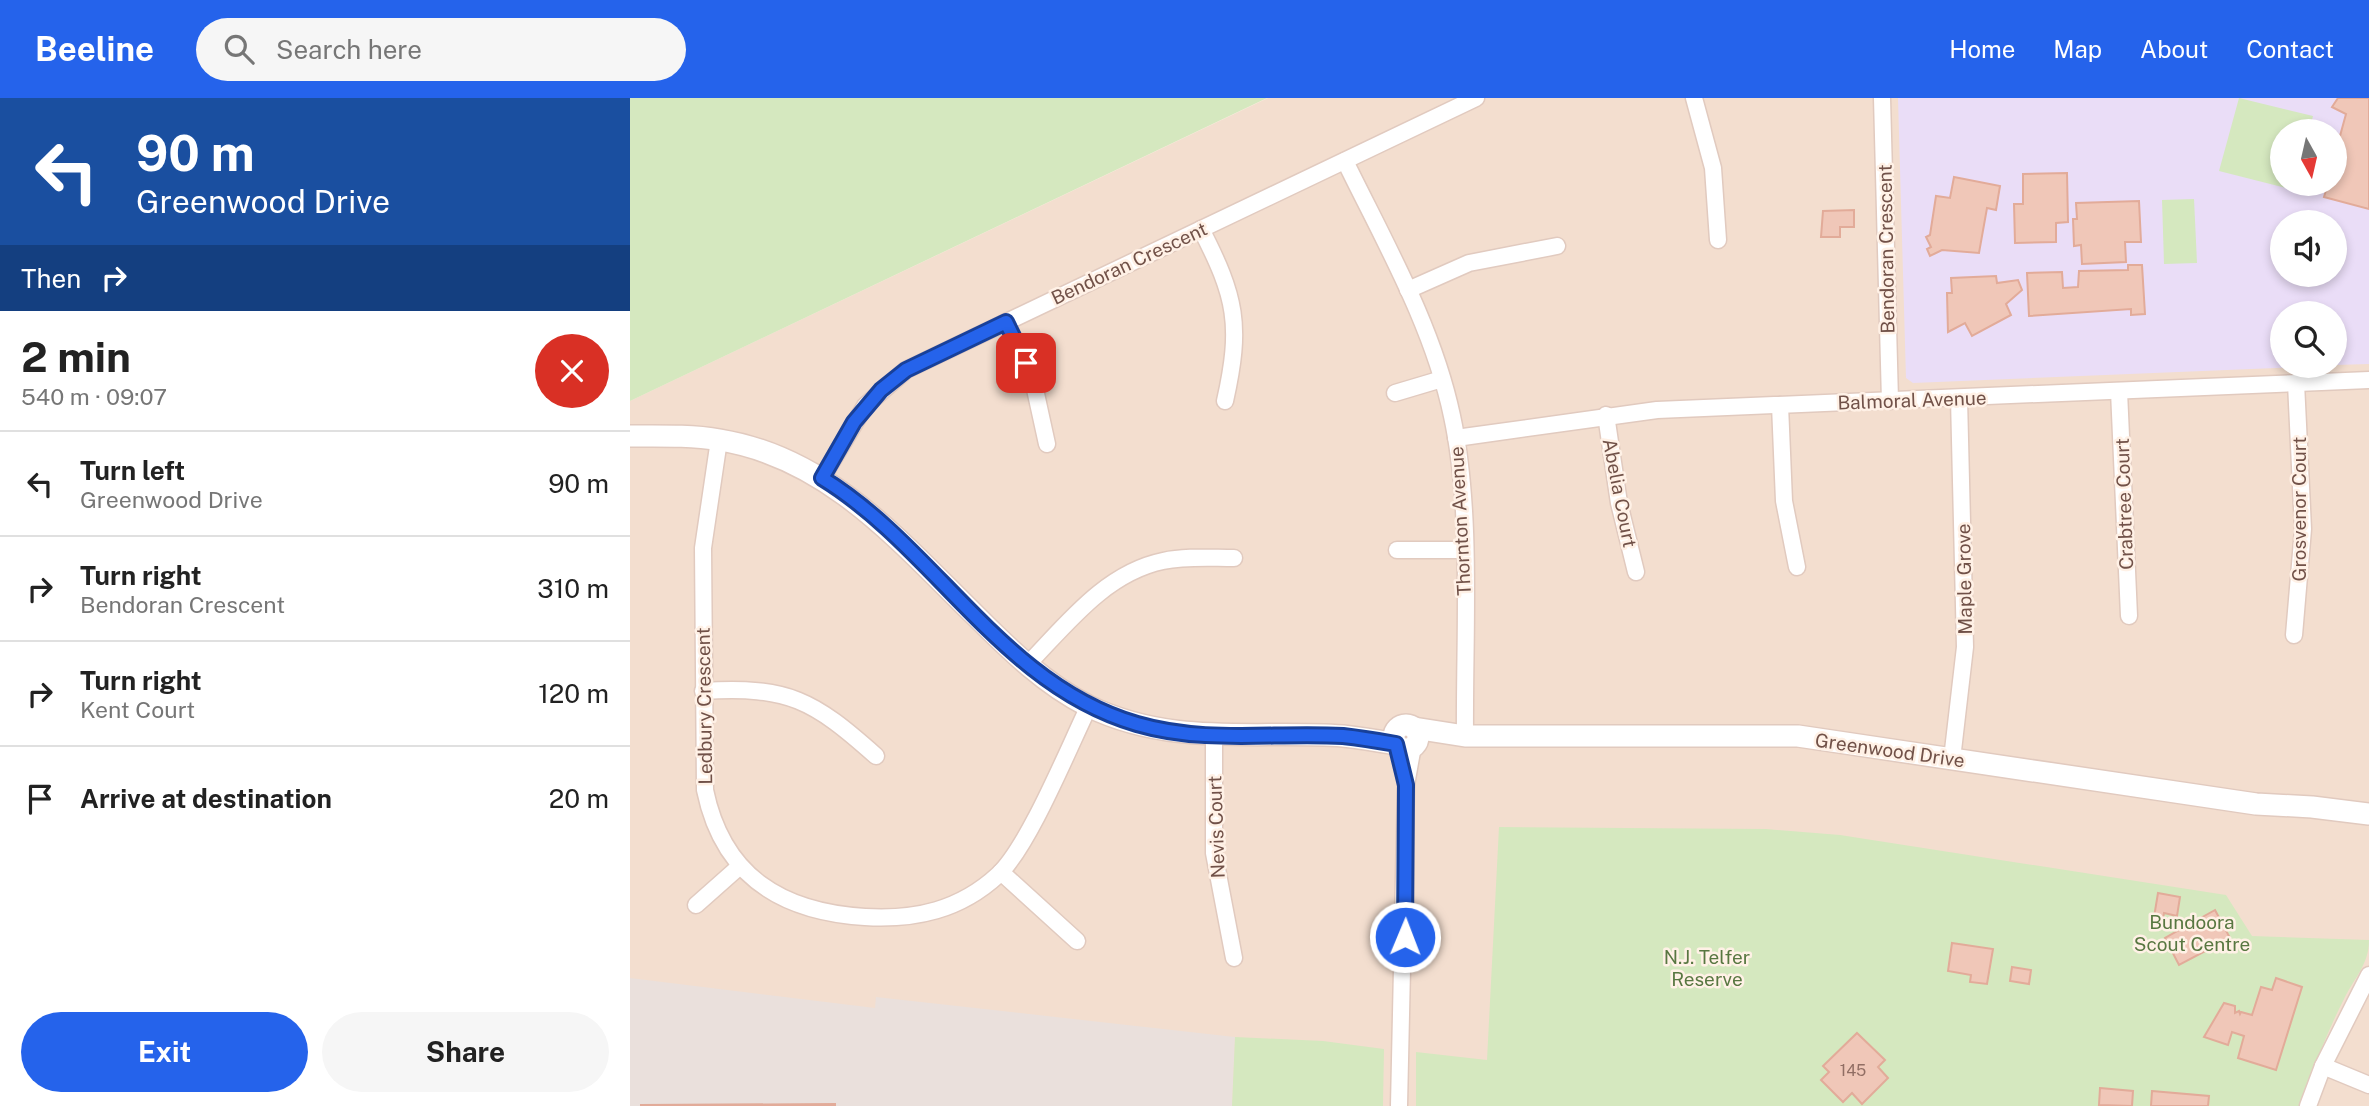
<!DOCTYPE html>
<html lang="en">
<head>
<meta charset="utf-8">
<style>
  body { margin:0; font-family:"Public Sans",sans-serif; background:#f6f6f6; color:#222; height:100vh; display:flex; flex-direction:column; font-size:26px; white-space:nowrap }
  * { box-sizing:border-box; margin:0 }
  p { font-size:23px; color:#767676 }
  .icon { flex:none; width:38px; height:38px; fill:none; stroke:currentColor; stroke-width:2; stroke-linecap:round; stroke-linejoin:round }
  .map { position:relative; flex:1; overflow:hidden }
  .side { display:flex; flex-direction:column; background:#fff; width:630px }
  .side>* { flex:none }
  .hud { background:#1a4fa0; color:#fff; overflow:hidden }
  .needle { width:46px; rotate:172deg }
  .fabs { position:absolute; left:1640px; top:21px; display:grid; gap:14px }
  .fabs a { display:grid; place-items:center; width:77px; height:77px; border-radius:50%; background:#fff; box-shadow:0 4px 10px #0003; font-size:35px }
  .pin { position:absolute; display:grid; place-items:center; width:60px; height:60px; color:#fff; margin:-30px; border-radius:14px; box-shadow:0 4px 10px #0006 }
  .me { position:absolute; width:77px; margin:-38px; rotate:1deg; stroke-linejoin:round; filter:drop-shadow(0 0 5px #0008) }
  .turn { display:flex; align-items:center; gap:24px; height:147px; padding:0 21px; font-size:32px }
  .turn .icon { width:91px; height:91px; stroke-width:2.5 }
  .turn b { display:block; font-size:49px; line-height:60px }
  .then { display:flex; align-items:center; height:66px; padding:0 21px; background:#0003; gap:14px; font-size:26px }
  .round { display:grid; place-items:center; flex:none; width:74px; height:74px; border-radius:37px; background:#f6f6f6 }
  .summary { display:flex; align-items:center; justify-content:space-between; height:119px; padding:0 21px }
  h1 { font-size:42px; font-weight:700; line-height:52px }
  .button { display:flex; gap:14px; margin-top:auto; padding:14px 21px }
  .button a { flex:1; height:80px; border-radius:42px; background:#2563eb; color:#fff; font-size:28px; font-weight:700; line-height:80px; text-align:center }
  .button a+a { background:#f6f6f6; color:#222 }
  ul { padding:0; list-style:none }
  li { display:flex; align-items:center; gap:21px; height:105px; padding:0 21px; border-top:2px solid #e0e0e0 }
  li div { flex:1 }
  li b { display:block; font-size:26px }
  li em { font-style:normal }
  header { display:flex; align-items:center; gap:42px; box-sizing:border-box; height:98px; padding:0 35px; background:#2563eb; color:#fff }
  header strong { font-size:33px }
  nav { display:flex; gap:38px; margin-inline-start:auto; font-size:24px }
  .search { width:490px; height:63px; background:#f6f6f6; display:flex; align-items:center; gap:18px; box-sizing:border-box; padding:0 24px; border-radius:38px; color:#767676; font-size:26px }
  main { display:flex; flex:1; min-height:0 }
  .map>svg:first-child { display:block }
  .residential { fill:#f3decf; fill-rule:evenodd }
  .industrial { fill:#eae0dc }
  .education { fill:#eaddf7; fill-rule:evenodd }
  .green { fill:#d5e8bf }
  .building { fill:#f0c7b8; stroke:#e2ab99; stroke-width:2 }
  .lines { fill:none; stroke-linecap:round; stroke-linejoin:round }
  .minor-casing { stroke:#e1cabf; stroke-width:19 }
  .tertiary-casing { stroke:#e1cabf; stroke-width:24 }
  .minor { stroke:#fff; stroke-width:16 }
  .tertiary { stroke:#fff; stroke-width:21 }
  .route-casing { stroke:#184099; stroke-width:18 }
  .route { stroke:#2563eb; stroke-width:12 }
  .labels { text-anchor:middle; stroke-width:5; stroke-linejoin:round; paint-order:stroke }
  .number-label { font-size:16px; fill:#916e64 }
  .street-label { font-size:19px; fill:#715148; stroke:#fff1e6 }
  .park-label { font-size:19px; fill:#587741; stroke:#fff1e6 }
</style>
</head>
<body>
<header>
<strong>Beeline</strong>
<div class="search"><svg class="icon" aria-label="search" viewBox="0 0 24 24"><circle cx="10" cy="10" r="6"/><path d="M15 15l6 6"/></svg>Search here</div>
<nav><a>Home</a><a>Map</a><a>About</a><a>Contact</a></nav>
</header>
<main>
<section class="side">
<div class="hud">
<div class="turn"><svg class="icon" aria-label="left" viewBox="0 0 24 24"><path d="M17 20v-9H6M10 6l-5 5 5 5"/></svg><div><b>90 m</b>Greenwood Drive</div></div>
<div class="then">Then<svg class="icon" aria-label="right" viewBox="0 0 24 24"><path d="M7 20v-9h11M14 6l5 5-5 5"/></svg></div>
</div>
<div class="summary"><div><h1>2 min</h1><p>540 m · 09:07</p></div><a class="round" style="background:#d93025;color:#fff"><svg class="icon" aria-label="close" viewBox="0 0 24 24"><path d="M6 6l12 12M18 6L6 18"/></svg></a></div>
<ul>
<li><svg class="icon" aria-label="left" viewBox="0 0 24 24"><path d="M17 20v-9H6M10 6l-5 5 5 5"/></svg><div><b>Turn left</b><p>Greenwood Drive</p></div><em>90 m</em></li>
<li><svg class="icon" aria-label="right" viewBox="0 0 24 24"><path d="M7 20v-9h11M14 6l5 5-5 5"/></svg><div><b>Turn right</b><p>Bendoran Crescent</p></div><em>310 m</em></li>
<li><svg class="icon" aria-label="right" viewBox="0 0 24 24"><path d="M7 20v-9h11M14 6l5 5-5 5"/></svg><div><b>Turn right</b><p>Kent Court</p></div><em>120 m</em></li>
<li><svg class="icon" aria-label="arrive" viewBox="0 0 24 24"><path d="M6 21V4h12l-3 4 3 4H6"/></svg><div><b>Arrive at destination</b></div><em>20 m</em></li>
</ul>
<div class="button"><a>Exit</a><a>Share</a></div>
</section>
<div class="map">
<svg width="1739" height="1008" viewBox="0 0 1739 1008">
  <rect width="100%" height="100%" fill="#fbede0"/>
  <path class="residential" d="M638,0H1739V1008H0V303ZM1652,33H1704V86H1652ZM1652,124H1704V177H1652ZM1652,215H1704V268H1652Z"/>
  <polygon class="industrial" points="0,880 245,910 246,899 605,939 602,1008 0,1008"/>
  <path class="education" d="M1268,0H1739V266L1705,267L1704,215H1652V268H1691L1283,285L1276,280ZM1652,33H1704V86H1652ZM1652,124H1704V177H1652Z"/>
  <g class="green">
    <polygon points="0,0 637,0 0,303"/>
    <polygon points="1609,0 1683,18 1679,33 1652,33 1652,86 1666,86 1664,92 1589,73"/>
    <polygon points="1564,101 1567,165 1534,166 1532,102"/>
    <path d="M869,729L1136,731L1210,737L1596,797L1622,838L1739,842C1739,867 1724,880 1714,901C1696,936 1683,972 1670,1008H786V954L857,962Z"/>
    <polygon points="605,939 693,943 754,951 753,1008 602,1008"/>
  </g>
  <g class="building">
    <polygon points="1708,0 1739,0 1739,111 1694,99 1698,86 1704,86 1704,60 1716,16 1702,9"/>
    <polygon points="1437,75 1438,124 1426,125 1426,144 1385,145 1384,106 1393,106 1393,76"/>
    <polygon points="1324,79 1370,88 1366,112 1357,110 1349,155 1312,152 1300,158 1297,151 1301,149 1296,139 1300,137 1306,98 1320,100"/>
    <polygon points="1509,103 1511,144 1495,144 1496,164 1452,166 1451,147 1444,148 1443,121 1447,121 1446,105"/>
    <polygon points="1224,112 1224,129 1210,129 1210,139 1191,139 1193,113"/>
    <polygon points="1498,167 1512,167 1515,216 1501,217 1501,211 1399,218 1397,175 1432,174 1433,190 1448,189 1449,173 1498,172"/>
    <polygon points="1366,178 1367,185 1388,182 1392,192 1376,206 1381,217 1342,238 1335,225 1318,234 1317,195 1322,195 1321,180"/>
    <polygon points="1528,795 1550,799 1547,818 1534,815 1532,826 1523,825"/>
    <polygon points="1585,812 1600,840 1549,867 1535,840"/>
    <polygon points="1322,845 1363,851 1357,886 1340,884 1341,877 1318,873"/>
    <polygon points="1382,869 1401,872 1399,886 1380,883"/>
    <polygon points="1646,880 1672,889 1646,972 1608,960 1614,938 1602,934 1598,947 1574,939 1594,905 1605,908 1605,915 1609,913 1610,916 1611,914 1622,917 1631,889 1642,892"/>
    <polygon points="1227,935 1255,962 1248,969 1258,980 1232,1006 1222,995 1213,1004 1191,982 1199,974 1193,968"/>
    <polygon points="1470,990 1503,993 1502,1008 1469,1007"/>
    <polygon points="1522,993 1579,998 1578,1008 1521,1008"/>
    <polygon points="205,1006 205,1008 11,1008 11,1007"/>
  </g>
  <g class="lines">
    <g class="minor-casing">
      <g id="minor">
        <polyline points="1064,0 1083,70 1088,142"/>
        <polyline points="1252,0 1260,303"/>
        <path d="M715,63C755,145 803,228 822,318C843,415 834,537 835,638"/>
        <path d="M571,131C606,199 612,227 595,303"/>
        <polyline points="778,192 839,165 927,148"/>
        <polyline points="376,224 403,282 417,346"/>
        <polyline points="1489,293 1499,518"/>
        <polyline points="765,295 812,281"/>
        <polyline points="1150,307 1154,403 1167,469"/>
        <polyline points="976,317 989,405 1006,474"/>
        <polyline points="826,340 1027,312 1739,282"/>
        <path d="M89,342L73,450L75,692C93,779 152,814 235,819C286,822 330,812 368,777C399,748 439,649 459,608"/>
        <polyline points="192,380 235,308 276,272 846,0"/>
        <polyline points="767,452 833,452"/>
        <polyline points="1664,537 1673,431 1666,285"/>
        <path d="M397,567C436,527 475,475 533,463C556,458 580,460 604,460"/>
        <path d="M73,593C159,588 183,602 246,658"/>
        <polyline points="584,638 584,755 604,860"/>
        <polyline points="1322,661 1335,549 1329,300"/>
        <polyline points="371,774 447,843"/>
        <polyline points="66,807 110,768"/>
        <polyline points="1693,968 1739,987"/>
        <polyline points="769,1008 776,687 783,648"/>
        <polyline points="1678,1008 1693,968 1739,877"/>
      </g>
    </g>
    <g class="tertiary-casing">
      <g id="tertiary">
        <path d="M0,338C30,338 60,337 90,342C200,360 271,445 347,519C381,553 415,586 458,608C543,649 624,632 713,638C731,640 749,643 766,646"/>
        <circle cx="776" cy="639" r="12"/>
        <polyline points="784,630 835,638 1168,638 1626,706 1682,709 1739,716"/>
      </g>
    </g>
    <use href="#minor" class="minor"/>
    <use href="#tertiary" class="tertiary"/>
  </g>
  <g class="lines">
    <g class="route-casing">
      <path id="route" d="M396,265L376,224L276,272L251,292L224,324L192,380C306,450 372,587 507,626C575,646 644,634 713,638C731,640 749,643 766,646L776,687L775,839"/>
    </g>
    <use href="#route" class="route"/>
  </g>
  <g class="labels">
    <g class="number-label">
      <text x="1223" y="978">145</text>
    </g>
    <g class="street-label">
      <text transform="translate(1256 151) rotate(-91)" y="7">Bendoran Crescent</text>
      <text transform="translate(499 165) rotate(-25)" y="7">Bendoran Crescent</text>
      <text transform="translate(1282 302) rotate(-2)" y="7">Balmoral Avenue</text>
      <text transform="translate(990 395) rotate(79)" y="7">Abelia Court</text>
      <text transform="translate(1494 406) rotate(-92)" y="7">Crabtree Court</text>
      <text transform="translate(1669 411) rotate(-90)" y="7">Grosvenor Court</text>
      <text transform="translate(830 423) rotate(-93)" y="7">Thornton Avenue</text>
      <text transform="translate(1334 481) rotate(-91)" y="7">Maple Grove</text>
      <text transform="translate(74 608) rotate(-91)" y="7">Ledbury Crescent</text>
      <text transform="translate(1260 652) rotate(8)" y="7">Greenwood Drive</text>
      <text transform="translate(586 729) rotate(-92)" y="7">Nevis Court</text>
    </g>
    <g class="park-label">
      <text x="1562" y="831">Bundoora<tspan x="1562" dy="22">Scout Centre</tspan></text>
      <text x="1077" y="866">N.J. Telfer<tspan x="1077" dy="22">Reserve</tspan></text>
    </g>
  </g>
</svg>
<div class="fabs">
<a><svg class="needle" viewBox="-14 -14 28 28"><path d="M0-13l5 13h-10z" fill="#e53935"/><path d="M0 13l5-13h-10z" fill="#767676"/></svg></a>
<a><svg class="icon" aria-label="sound" viewBox="0 0 24 24"><path d="M4 9h4l5-4v14l-5-4H4zM17 9q2 3 0 6"/></svg></a>
<a><svg class="icon" aria-label="search" viewBox="0 0 24 24"><circle cx="10" cy="10" r="6"/><path d="M15 15l6 6"/></svg></a>
</div>
<div class="pin" style="left:396px;top:265px;background:#d93025"><svg class="icon" aria-label="arrive" viewBox="0 0 24 24"><path d="M6 21V4h12l-3 4 3 4H6"/></svg></div>
<svg class="me" style="left:775px;top:839px" viewBox="-20 -20 40 40"><circle r="17" fill="#2563eb" stroke="#fff" stroke-width="3"/><path d="M0-11L8 9 0 5-8 9z" fill="#fff"/></svg>
</div>
</main>
</body>
</html>
